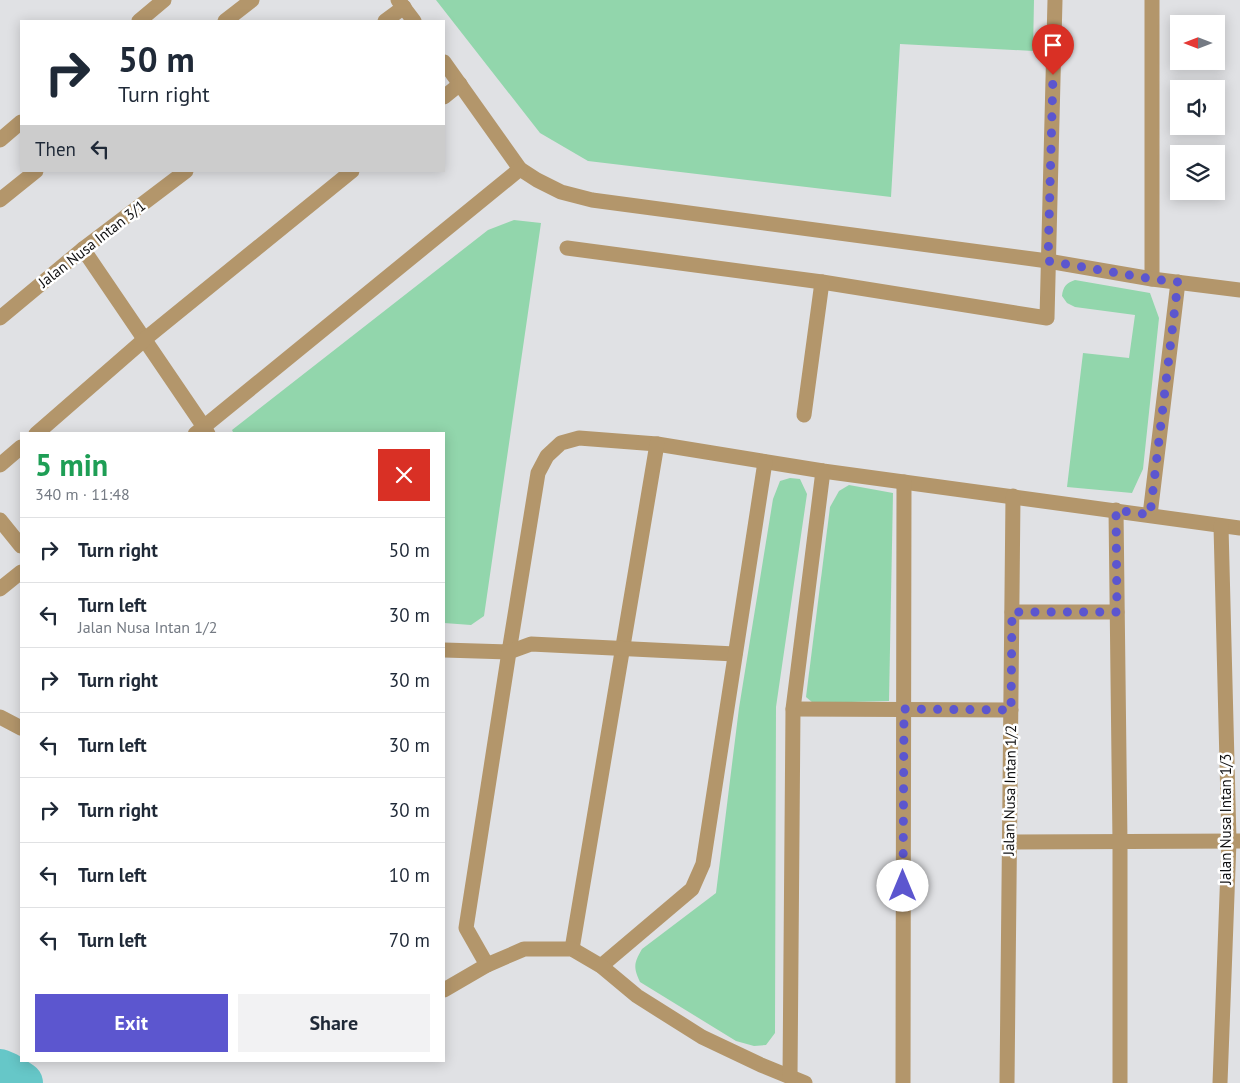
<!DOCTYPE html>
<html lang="en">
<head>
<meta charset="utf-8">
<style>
  body { margin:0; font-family:"PT Sans",sans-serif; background:#f2f2f3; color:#1f2937; height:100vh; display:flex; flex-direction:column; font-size:19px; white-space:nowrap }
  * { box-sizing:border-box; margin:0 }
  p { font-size:16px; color:#747a83 }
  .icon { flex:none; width:28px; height:28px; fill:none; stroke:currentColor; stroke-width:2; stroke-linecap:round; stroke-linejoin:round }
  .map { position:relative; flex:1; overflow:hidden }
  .panel { position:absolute; left:20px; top:432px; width:425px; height:630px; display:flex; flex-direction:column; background:#fff; border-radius:0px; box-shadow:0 2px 12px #0003 }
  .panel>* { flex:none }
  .guide { position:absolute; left:20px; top:20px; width:425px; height:152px; border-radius:0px; box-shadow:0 2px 12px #0003; background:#fff; color:#1f2937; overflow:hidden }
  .needle { width:32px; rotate:270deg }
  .fabs { position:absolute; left:1170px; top:15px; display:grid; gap:10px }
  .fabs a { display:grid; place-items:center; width:55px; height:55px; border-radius:0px; background:#fff; box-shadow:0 2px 12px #0003; font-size:25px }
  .pin { position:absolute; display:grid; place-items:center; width:42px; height:42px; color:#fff; margin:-51px -21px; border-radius:50% 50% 50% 0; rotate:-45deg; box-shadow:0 0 5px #0007 }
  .pin .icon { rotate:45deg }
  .me { position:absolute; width:55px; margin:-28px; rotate:0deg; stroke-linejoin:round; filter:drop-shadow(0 0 4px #0008) }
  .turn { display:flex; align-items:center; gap:18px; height:105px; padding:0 15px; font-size:22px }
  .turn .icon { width:65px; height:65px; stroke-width:2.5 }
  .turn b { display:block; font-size:35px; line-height:42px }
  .then { display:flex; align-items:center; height:48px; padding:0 15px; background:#0003; gap:10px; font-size:19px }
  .round { display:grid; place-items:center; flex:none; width:52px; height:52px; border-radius:0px; background:#f2f2f3 }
  .summary { display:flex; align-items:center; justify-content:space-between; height:85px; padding:0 15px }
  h1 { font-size:30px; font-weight:700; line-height:38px; color:#1e9e55 }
  .primary-button { display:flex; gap:10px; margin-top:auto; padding:10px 15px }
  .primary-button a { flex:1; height:58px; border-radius:0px; background:#5c56cf; color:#fff; font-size:20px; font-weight:700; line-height:58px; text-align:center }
  .primary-button a+a { background:#f2f2f3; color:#1f2937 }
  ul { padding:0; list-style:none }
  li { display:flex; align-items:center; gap:15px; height:65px; padding:0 15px; border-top:1px solid #e0e1e3 }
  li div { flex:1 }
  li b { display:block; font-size:19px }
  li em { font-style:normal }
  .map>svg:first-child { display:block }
  .green { fill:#92d6ac }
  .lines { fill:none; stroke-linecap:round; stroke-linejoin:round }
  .river { stroke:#66c7c8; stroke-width:42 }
  .minor { stroke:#b3966b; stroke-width:15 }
  .route { stroke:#5c56cf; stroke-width:9; stroke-dasharray:0 16.2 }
  .labels { text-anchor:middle; stroke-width:5; stroke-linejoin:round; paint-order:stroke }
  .street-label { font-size:15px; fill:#0e0e0f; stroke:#fff }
</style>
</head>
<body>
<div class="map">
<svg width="1240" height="1083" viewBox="0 0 1240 1083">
  <rect width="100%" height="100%" fill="#e0e1e4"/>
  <g class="green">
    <polygon points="436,0 1034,0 1033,51 900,44 891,197 588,161 540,133"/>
    <polygon points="514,220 541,223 484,616 471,625 444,623 444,434 234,434 232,430 488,230"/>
    <path d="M1075,280L1150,293L1159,318L1143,469L1132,493L1067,487L1083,353L1129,358L1135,315L1075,307L1067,303L1062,296C1063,287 1066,283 1075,280Z"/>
    <path d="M790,478L800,479L807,494L776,707L775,1033L766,1045L754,1046L736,1041L640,982C633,967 634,963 642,949L716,893L739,708L773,499L780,481Z"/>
    <polygon points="849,485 893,493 889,701 813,703 806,697 830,507 839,491"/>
  </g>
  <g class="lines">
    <polyline class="river" points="0,1070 7,1073 22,1083"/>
    <g class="minor">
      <polyline points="398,0 414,21"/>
      <polyline points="1152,0 1152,279"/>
      <polyline points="139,21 164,0"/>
      <polyline points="225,21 252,0"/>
      <polyline points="385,21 404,7"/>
      <polyline points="444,62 520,169 537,180 561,192 592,200 1048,261 1152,279 1240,290"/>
      <polyline points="444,97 460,84"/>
      <polyline points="0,140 21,122"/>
      <polyline points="0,200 36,171"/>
      <polyline points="567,248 822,282 1047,318 1055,0"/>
      <polyline points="83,249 204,427 208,434"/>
      <polyline points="0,318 83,249 186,171"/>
      <polyline points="804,415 822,282"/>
      <polyline points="36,434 145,339 352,171"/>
      <polyline points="195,434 520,169"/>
      <polyline points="0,465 21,447"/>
      <polyline points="1116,510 1120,842 1120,1083"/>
      <polyline points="1150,515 1178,282"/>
      <polyline points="0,520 21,546"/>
      <polyline points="0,589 21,572"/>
      <polyline points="1012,612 1117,612"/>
      <polyline points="444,650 509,652 538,473 547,456 561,443 579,438 657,444 823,471 1240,528"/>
      <polyline points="793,709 1011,710"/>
      <polyline points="0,717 21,728"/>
      <polyline points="1010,842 1240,841"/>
      <polyline points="572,949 657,444"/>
      <polyline points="487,965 466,928 509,652 531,644 735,654"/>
      <polyline points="601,966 692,889 703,864 765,462"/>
      <polyline points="444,990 487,965 524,949 572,949 601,966 637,996 702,1037 761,1065 805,1083"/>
      <polyline points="790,1077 793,709 823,471"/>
      <polyline points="903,1083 904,482"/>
      <polyline points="1007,1083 1013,496"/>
      <polyline points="1220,1083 1229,841 1221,526"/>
    </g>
  </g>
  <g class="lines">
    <polyline class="route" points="903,886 904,709 1011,710 1012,612 1117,612 1116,510 1150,515 1178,282 1152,279 1048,261 1053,75"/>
  </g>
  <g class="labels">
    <g class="street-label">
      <text transform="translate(92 244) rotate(-38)" y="5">Jalan Nusa Intan 3/1</text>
      <text transform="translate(1010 790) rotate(-89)" y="5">Jalan Nusa Intan 1/2</text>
      <text transform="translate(1226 819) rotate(-90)" y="5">Jalan Nusa Intan 1/3</text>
    </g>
  </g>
</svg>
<div class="fabs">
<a><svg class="needle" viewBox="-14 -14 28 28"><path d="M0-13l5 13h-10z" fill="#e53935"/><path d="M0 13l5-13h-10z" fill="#747a83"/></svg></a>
<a><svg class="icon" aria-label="sound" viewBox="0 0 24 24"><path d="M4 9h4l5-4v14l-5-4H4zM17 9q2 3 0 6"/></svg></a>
<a><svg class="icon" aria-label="layers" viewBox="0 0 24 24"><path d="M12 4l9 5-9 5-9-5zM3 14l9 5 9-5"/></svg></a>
</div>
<div class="pin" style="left:1053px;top:75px;background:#d93025"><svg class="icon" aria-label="arrive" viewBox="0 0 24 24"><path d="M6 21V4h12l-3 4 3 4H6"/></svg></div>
<svg class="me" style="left:903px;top:886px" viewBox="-20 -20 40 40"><circle r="19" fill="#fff"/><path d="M0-13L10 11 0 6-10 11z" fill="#5c56cf"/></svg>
<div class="guide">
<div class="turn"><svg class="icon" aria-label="right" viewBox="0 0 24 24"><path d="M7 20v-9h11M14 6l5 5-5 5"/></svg><div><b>50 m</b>Turn right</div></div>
<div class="then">Then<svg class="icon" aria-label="left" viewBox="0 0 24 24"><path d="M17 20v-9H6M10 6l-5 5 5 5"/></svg></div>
</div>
<section class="panel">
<div class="summary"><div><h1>5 min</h1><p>340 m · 11:48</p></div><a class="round" style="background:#d93025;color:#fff"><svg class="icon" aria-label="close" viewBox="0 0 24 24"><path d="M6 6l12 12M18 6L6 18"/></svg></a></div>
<ul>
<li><svg class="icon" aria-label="right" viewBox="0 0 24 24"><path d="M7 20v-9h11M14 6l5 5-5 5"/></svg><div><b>Turn right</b></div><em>50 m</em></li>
<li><svg class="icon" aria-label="left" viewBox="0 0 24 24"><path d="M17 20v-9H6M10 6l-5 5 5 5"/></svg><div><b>Turn left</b><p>Jalan Nusa Intan 1/2</p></div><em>30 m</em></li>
<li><svg class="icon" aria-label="right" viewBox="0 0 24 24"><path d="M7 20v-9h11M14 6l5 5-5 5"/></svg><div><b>Turn right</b></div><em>30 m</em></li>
<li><svg class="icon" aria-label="left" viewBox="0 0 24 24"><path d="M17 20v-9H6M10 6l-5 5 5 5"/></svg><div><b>Turn left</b></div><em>30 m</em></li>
<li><svg class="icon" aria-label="right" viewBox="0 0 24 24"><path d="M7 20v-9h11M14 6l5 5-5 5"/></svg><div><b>Turn right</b></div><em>30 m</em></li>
<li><svg class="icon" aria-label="left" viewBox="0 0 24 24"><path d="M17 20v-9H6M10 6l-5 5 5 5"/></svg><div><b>Turn left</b></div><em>10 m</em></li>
<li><svg class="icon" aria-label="left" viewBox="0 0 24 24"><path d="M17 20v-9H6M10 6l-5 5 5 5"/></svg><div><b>Turn left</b></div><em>70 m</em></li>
</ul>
<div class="primary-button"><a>Exit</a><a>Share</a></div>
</section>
</div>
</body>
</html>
